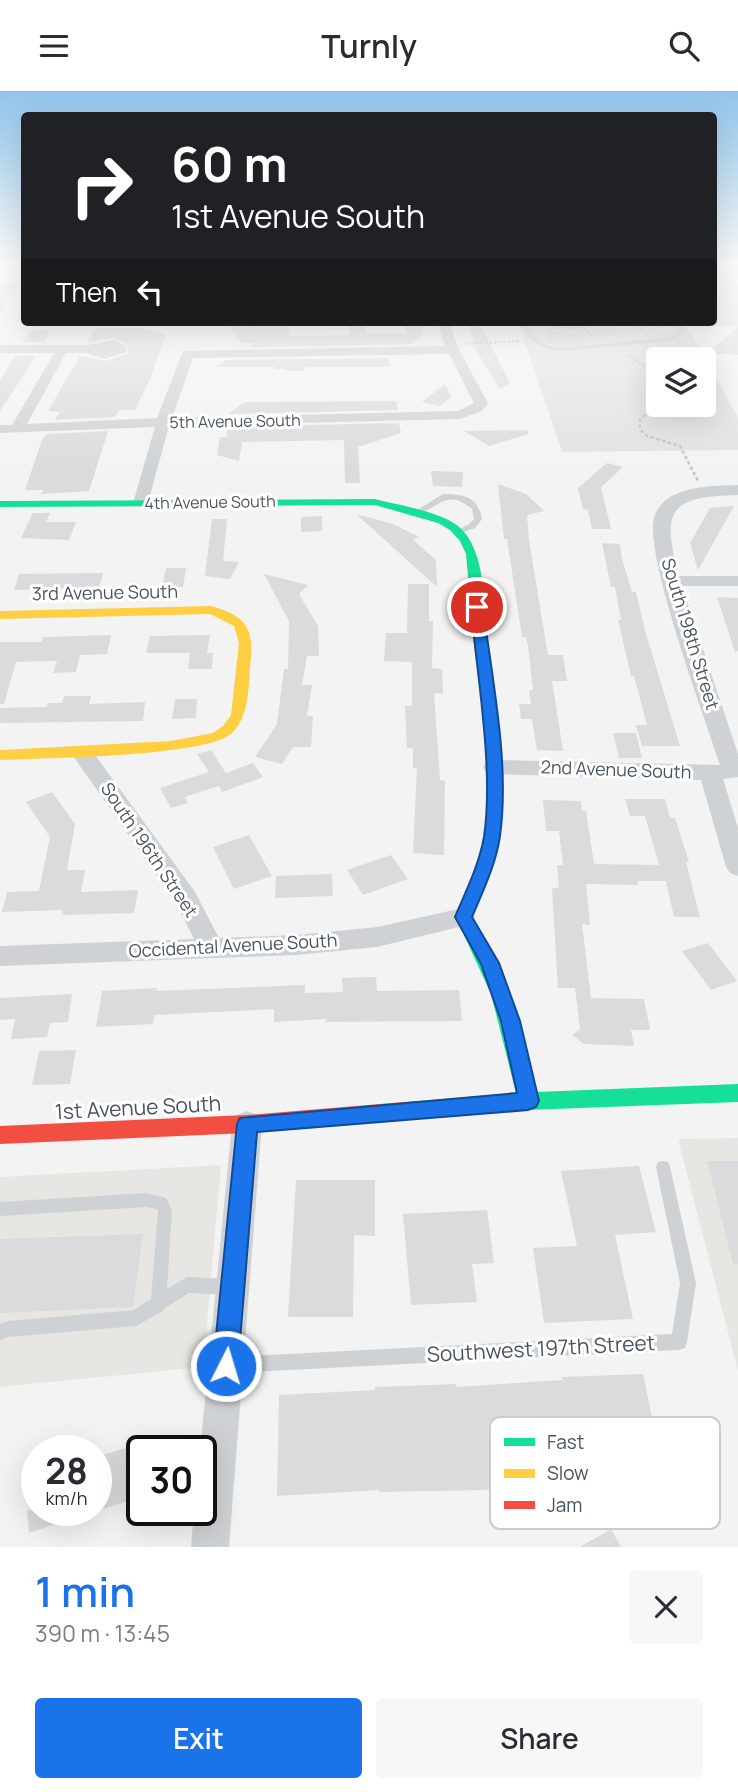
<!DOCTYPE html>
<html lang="en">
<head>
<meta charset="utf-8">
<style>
  body { margin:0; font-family:Manrope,sans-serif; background:#f7f7f7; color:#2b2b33; height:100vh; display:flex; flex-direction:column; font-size:26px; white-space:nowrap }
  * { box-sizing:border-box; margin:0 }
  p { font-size:23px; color:#7c7c81 }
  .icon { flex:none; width:38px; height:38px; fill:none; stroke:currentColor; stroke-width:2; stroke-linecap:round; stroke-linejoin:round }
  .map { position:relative; height:1456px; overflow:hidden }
  .side { display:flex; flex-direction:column; background:#fff; flex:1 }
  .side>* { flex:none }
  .guide { position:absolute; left:21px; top:21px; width:696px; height:214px; border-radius:7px; box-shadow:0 7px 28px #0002; background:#202124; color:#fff; overflow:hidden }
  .controls { position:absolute; left:646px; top:256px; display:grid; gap:14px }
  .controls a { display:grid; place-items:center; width:70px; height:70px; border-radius:7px; background:#fff; box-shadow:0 7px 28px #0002; font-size:35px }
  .speed { position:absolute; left:21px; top:1344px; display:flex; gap:14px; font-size:35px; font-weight:700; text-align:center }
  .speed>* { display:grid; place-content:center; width:91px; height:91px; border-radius:50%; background:#fff; box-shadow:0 7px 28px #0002; line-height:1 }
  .speed small { font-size:18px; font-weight:400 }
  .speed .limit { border:4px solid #111; border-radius:10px; background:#fff; color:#111 }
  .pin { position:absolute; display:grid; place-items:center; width:60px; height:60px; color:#fff; margin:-30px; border:4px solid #fff; border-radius:50%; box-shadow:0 2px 7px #0007 }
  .me { position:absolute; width:77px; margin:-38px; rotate:5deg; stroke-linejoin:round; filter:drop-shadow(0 0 5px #0008) }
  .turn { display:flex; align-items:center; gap:24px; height:147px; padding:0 35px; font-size:32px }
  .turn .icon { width:91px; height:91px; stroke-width:2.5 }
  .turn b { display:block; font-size:49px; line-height:60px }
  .then { display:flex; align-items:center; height:66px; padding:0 35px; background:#0003; gap:14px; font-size:26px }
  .round { display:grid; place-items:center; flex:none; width:74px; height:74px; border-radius:7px; background:#f7f7f7 }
  .summary { display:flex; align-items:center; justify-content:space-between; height:119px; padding:0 35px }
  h1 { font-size:42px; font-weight:600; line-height:52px; color:#1a73e8 }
  .primary-button { display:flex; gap:14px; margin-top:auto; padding:14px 35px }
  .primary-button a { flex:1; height:80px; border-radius:7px; background:#1a73e8; color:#fff; font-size:28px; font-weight:600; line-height:80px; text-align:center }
  .primary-button a+a { background:#f7f7f7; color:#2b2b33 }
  header { display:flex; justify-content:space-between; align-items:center; height:91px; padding:0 35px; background:#fff; font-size:32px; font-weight:600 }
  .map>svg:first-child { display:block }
  .commercial { fill:#e7e6e2 }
  .education { fill:#e1e2e3; fill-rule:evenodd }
  .building { fill:#dadbdd }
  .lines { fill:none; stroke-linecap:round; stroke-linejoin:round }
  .path-far1 { stroke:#bdc8c4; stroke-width:2; stroke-dasharray:2.5 2; stroke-linecap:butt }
  .path { stroke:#bdc8c4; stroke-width:2.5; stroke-dasharray:3.5 2.5; stroke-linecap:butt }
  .lane { fill:#cfd2d4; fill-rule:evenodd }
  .street { fill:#cfd2d4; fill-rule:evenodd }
  .fast { fill:#16e098; fill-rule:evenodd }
  .slow { fill:#ffcf43; fill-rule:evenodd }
  .jam { fill:#f24e42; fill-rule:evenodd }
  .route { fill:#1a73e8; stroke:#114b97; stroke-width:2 }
  .labels { text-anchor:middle; stroke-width:6; stroke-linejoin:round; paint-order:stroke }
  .far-street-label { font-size:16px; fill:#4a5460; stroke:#fff }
  .street-label { font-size:18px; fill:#4a5460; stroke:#fff }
  .near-street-label { font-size:21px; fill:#4a5460; stroke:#fff }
  .key { fill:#fff; stroke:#c9cccf; stroke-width:2 }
  .key-label { font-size:19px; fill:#4a5460 }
</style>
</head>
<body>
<header><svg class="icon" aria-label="menu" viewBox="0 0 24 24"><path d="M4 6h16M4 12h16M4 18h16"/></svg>Turnly<svg class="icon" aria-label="search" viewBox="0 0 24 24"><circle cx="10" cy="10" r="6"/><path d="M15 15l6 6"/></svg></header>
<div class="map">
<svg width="738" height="1456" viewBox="0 0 738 1456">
  <rect width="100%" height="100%" fill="#f3f3f3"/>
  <g class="commercial">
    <polygon points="738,1047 738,1280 678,1048"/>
    <polygon points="221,1074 203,1276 0,1296 0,1086"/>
  </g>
  <path class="education" d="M714,175H724L738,195V235L687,236L738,326V359L562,361L518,231H714ZM658,268H704V313H658Z"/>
  <g class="building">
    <polygon points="0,191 20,191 0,223"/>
    <polygon points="226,231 288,231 289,245 350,244 348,233 365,233 366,242 406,242 403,231 421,231 423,242 412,253 248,256 255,252 242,252"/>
    <polygon points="467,231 479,231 510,292 500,298 477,261"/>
    <polygon points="542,231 614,231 614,245 581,245 584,252 557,254 550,252"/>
    <polygon points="738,236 738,264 707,262"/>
    <polygon points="96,237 138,237 166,244 150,288 135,319 119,319 115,326 55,329 60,321 48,320 80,265 105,270 128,263 127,253 114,247 87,251"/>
    <polygon points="30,239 50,239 44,251 23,251"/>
    <polygon points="15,265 36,265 0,320 0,289"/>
    <polygon points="389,267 390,276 309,276 304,277 304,280 286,280 286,278 275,278 275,276 215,276 227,269"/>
    <polygon points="445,293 451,306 440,315 422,311"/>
    <polygon points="396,310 398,319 228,323 245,311"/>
    <polygon points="399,332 401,342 358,356 360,392 345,392 344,349 242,351 239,370 217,364 220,346 227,346 227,336"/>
    <polygon points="528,339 528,343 489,355 464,340"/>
    <polygon points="108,340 89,400 41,403 43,399 25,399 42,349 47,343"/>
    <polygon points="607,372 623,376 601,396 611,438 592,438 588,419 583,418 578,397"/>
    <polygon points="431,380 463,381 462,396 433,395"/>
    <polygon points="498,393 526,403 544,420 527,424 529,449 548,564 563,564 567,590 552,590 563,660 537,659 532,628 521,628 519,613 531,613 529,599 533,599 528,555 526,546 522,546 507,448 504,448"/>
    <polygon points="734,415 698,479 690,452 710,417"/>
    <polygon points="33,422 50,422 46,431 76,431 69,449 21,447"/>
    <polygon points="356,423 393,433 419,446 413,449 436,469 437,496"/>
    <polygon points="322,425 322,440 301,441 301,426"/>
    <polygon points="212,428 227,428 223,470 239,471 230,488 205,485"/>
    <polygon points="602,452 620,453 622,468 632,501 636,501 646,543 680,655 642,655 636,634 647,634 634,585 631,585 618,529 621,529 615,496 611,496"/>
    <polygon points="166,477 186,477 183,496 162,496"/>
    <polygon points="103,482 99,497 14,499 19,483"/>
    <polygon points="264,483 308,494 299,503 318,535 319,565 307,565 302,594 312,594 307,625 313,625 311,656 293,656 282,673 255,666 277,633 284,578 288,578 289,530"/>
    <polygon points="408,493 429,493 429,530 433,530 432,577 442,578 443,603 434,602 440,689 445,690 444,764 413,762 417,677 413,677 413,657 407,657 405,615 412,615 412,571 384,570 386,542 407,542"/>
    <polygon points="717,506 738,507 738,560 735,561"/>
    <polygon points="111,544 107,563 80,564 76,581 53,582 57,570 16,571 4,613 0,613 0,551 42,551 43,546"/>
    <polygon points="210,544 207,562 213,562 212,578 188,578 190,562 146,562 150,545"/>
    <polygon points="64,605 91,605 89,613 145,611 143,630 0,632 0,617 47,616 48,612 62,612"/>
    <polygon points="175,608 197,608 196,627 172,628"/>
    <polygon points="613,642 636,642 642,667 619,667"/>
    <polygon points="211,659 226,682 253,672 263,686 222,701 219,695 185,706 188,712 171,717 160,697 209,681 197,663"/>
    <polygon points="52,701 75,733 67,779 85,779 81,801 138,799 134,822 62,824 63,819 2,821 7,801 39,800 50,746 26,711"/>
    <polygon points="625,708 665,708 670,727 675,727 689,771 686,771 700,826 674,826 666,790 637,790 638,794 586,793 590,834 582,833 591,907 644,908 650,939 631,939 634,955 584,953 572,944 580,938 575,897 558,897 552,797 559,797 557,774 563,774 559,740 546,740 543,709 581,710 582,720 586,720 594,773 659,774 645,725 630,725"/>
    <polygon points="249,744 272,785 234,798 213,756"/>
    <polygon points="391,764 408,788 363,804 347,779"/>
    <polygon points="332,783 333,805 275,807 276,785"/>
    <polygon points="708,852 737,890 711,899 682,860"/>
    <polygon points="376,886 377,900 459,899 462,930 326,931 326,928 274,931 274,918 154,924 153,933 96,936 102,900 157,897 156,900 305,894 305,902 343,901 342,887"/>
    <polygon points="72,903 68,931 50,932 47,946 11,948 15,928 0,929 0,907"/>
    <polygon points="76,959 70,993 32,994 39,960"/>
    <polygon points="707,1070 738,1070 738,1173 733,1173"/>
    <polygon points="639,1075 656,1141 615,1144 633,1228 544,1232 533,1157 577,1155 561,1080"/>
    <polygon points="296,1089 375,1089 375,1145 354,1144 353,1226 288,1226"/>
    <polygon points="487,1119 494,1172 472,1173 477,1211 411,1214 403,1123"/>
    <polygon points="143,1143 133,1216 0,1222 0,1148"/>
    <polygon points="643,1283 666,1393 580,1397 579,1392 483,1399 379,1401 379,1399 277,1405 279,1304 375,1299 375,1296 456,1293 456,1296 562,1289 562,1286"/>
    <polygon points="129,1356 135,1408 96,1420 96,1366"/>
    <polygon points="27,1419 89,1419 89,1422 29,1442"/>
    <polygon points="611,1438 621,1456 580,1456"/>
  </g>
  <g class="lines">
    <g class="path-far1">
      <polyline points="633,231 644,241"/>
      <polyline points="557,237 584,237 593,246"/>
      <polyline points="548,243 564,243 570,237"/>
      <polyline points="467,253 521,250"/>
      <polyline points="627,264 658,282"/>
      <polyline points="647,320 658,308"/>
    </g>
    <polyline class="path" points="649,319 640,329 640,338 647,345 680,355 698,390"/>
    <g class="lane">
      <polygon points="714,175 720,182 714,188"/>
      <path d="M520,231H526C535,250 543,255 564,257L669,246L680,239L676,233L661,236L658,234L668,231H680L686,240L670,250L564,260C540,258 531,253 520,231Z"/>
      <path d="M443,403C464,403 478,406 482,428L475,437L458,443L454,441L469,433L474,428L472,418C451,400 442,411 421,423L414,421Z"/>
      <polygon points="663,1070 668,1071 670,1076 696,1192 687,1251 685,1257 679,1259 232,1282 226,1280 224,1274 226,1268 232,1266 672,1243 680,1192 656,1076 658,1071"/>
      <polygon points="146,1102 166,1107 172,1119 167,1198 187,1186 230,1188 235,1191 238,1196 235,1201 230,1204 189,1202 165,1217 163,1220 136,1235 8,1246 0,1249 0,1233 8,1230 134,1219 151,1208 158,1120 157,1118 146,1116 0,1125 0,1111"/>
    </g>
    <g class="street">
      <path d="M437,231H449L459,259L488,312L482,320L460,328L169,335L147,415H135L133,412L155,336L0,342V334H12L54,262H0V254H89L113,249L126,255V261L104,268L87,262H66L27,333L157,327L183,260L445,255ZM449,263L474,312L458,320L172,327L193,267Z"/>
      <path d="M738,394V404C669,406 661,418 679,485H738V495H682L738,663V686L723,688L738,737V785L730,782L726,776L701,689L494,683L486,681L483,676L486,671L494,669L720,674C706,630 644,464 654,427C663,394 711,395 738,394Z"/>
      <polygon points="82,655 90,657 195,801 219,847 296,844 377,836 463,817 472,819 475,826 472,833 463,835 377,856 296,864 0,875 0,855 194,848 176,812 71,662 74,657"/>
      <polygon points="247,1020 257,1024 262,1033 229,1456 191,1456 194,1419 201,1419 200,1360 232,1033 237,1024"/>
    </g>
    <g class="fast">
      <path d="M375,408C398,414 441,421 458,435C487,458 484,519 488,554L486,557H476L474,554L466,463L460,450L450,439L438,432L375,414L0,416V410Z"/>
      <polygon points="472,835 478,837 509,903 536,1001 738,993 738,1011 528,1019 416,1028 409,1025 406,1019 409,1013 416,1010 516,1002 491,903 463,842 466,837"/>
    </g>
    <path class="slow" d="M211,515C241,523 254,534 251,566C248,591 251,624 232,642C207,666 42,667 0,669V659L171,650L213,642L223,635L231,624L239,552L234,535L210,523L0,528V520Z"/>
    <g class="jam">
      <path d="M481,550L488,554C496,619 511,689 498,755C493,780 482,803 472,826L481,842L478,847H466L454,826C465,803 476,781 482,756C497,691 482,619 474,554Z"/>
      <polygon points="416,1010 423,1013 426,1019 423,1025 416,1028 247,1042 0,1053 0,1035 247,1024"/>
    </g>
  </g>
  <linearGradient id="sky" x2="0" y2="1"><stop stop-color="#91c4ea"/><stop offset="0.46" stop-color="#fafafa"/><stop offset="1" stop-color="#fafafa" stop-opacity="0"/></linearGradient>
  <rect width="738" height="379" fill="url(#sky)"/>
  <path class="route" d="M477,513L483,516C492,589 510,673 500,745C496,773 483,800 472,826L499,872L520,930L539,1010L536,1016L528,1019L257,1041L238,1275L234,1283L226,1287L217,1283L213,1275L237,1033L240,1027L517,1002L501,930L481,873L455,826C466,800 479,774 484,746C494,678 477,585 471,516Z"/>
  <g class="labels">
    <g class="far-street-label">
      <text transform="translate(235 330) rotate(-1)" y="6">5th Avenue South</text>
      <text transform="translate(210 411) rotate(-1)" y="6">4th Avenue South</text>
    </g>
    <g class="street-label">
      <text transform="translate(105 502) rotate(-1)" y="6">3rd Avenue South</text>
      <text transform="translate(690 543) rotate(73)" y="6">South 198th Street</text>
      <text transform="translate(616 679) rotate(2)" y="6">2nd Avenue South</text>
      <text transform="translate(149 759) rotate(56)" y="6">South 196th Street</text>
      <text transform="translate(233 855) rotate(-3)" y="6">Occidental Avenue South</text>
    </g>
    <g class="near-street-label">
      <text transform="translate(138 1017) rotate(-3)" y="7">1st Avenue South</text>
      <text transform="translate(541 1258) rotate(-3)" y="7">Southwest 197th Street</text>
    </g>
  </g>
  <rect x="490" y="1326" width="230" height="112" rx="10" class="key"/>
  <rect x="504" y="1347" width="31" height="8" fill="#16e098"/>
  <rect x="504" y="1378" width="31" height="9" fill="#ffcf43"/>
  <rect x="504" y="1410" width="31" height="8" fill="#f24e42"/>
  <g class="key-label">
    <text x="547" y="1358">Fast</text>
    <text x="547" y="1389">Slow</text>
    <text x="547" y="1421">Jam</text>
  </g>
</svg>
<div class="controls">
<a><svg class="icon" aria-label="layers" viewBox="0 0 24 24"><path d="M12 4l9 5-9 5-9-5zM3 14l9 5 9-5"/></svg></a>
</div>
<div class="speed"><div>28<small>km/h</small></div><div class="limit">30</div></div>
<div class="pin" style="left:477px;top:516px;background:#d93025"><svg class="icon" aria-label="arrive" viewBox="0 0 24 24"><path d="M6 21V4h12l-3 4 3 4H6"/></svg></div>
<svg class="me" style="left:226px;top:1275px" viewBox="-20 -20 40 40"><circle r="17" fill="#1a73e8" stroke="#fff" stroke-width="3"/><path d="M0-11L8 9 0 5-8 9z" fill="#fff"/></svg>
<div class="guide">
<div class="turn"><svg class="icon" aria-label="right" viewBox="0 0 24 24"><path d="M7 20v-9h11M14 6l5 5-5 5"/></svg><div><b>60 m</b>1st Avenue South</div></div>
<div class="then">Then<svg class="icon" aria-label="left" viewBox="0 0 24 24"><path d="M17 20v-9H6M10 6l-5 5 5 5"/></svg></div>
</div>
</div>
<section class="side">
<div class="summary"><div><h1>1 min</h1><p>390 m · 13:45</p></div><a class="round"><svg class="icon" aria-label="close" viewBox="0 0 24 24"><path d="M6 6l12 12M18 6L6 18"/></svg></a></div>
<div class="primary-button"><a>Exit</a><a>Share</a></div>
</section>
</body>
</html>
